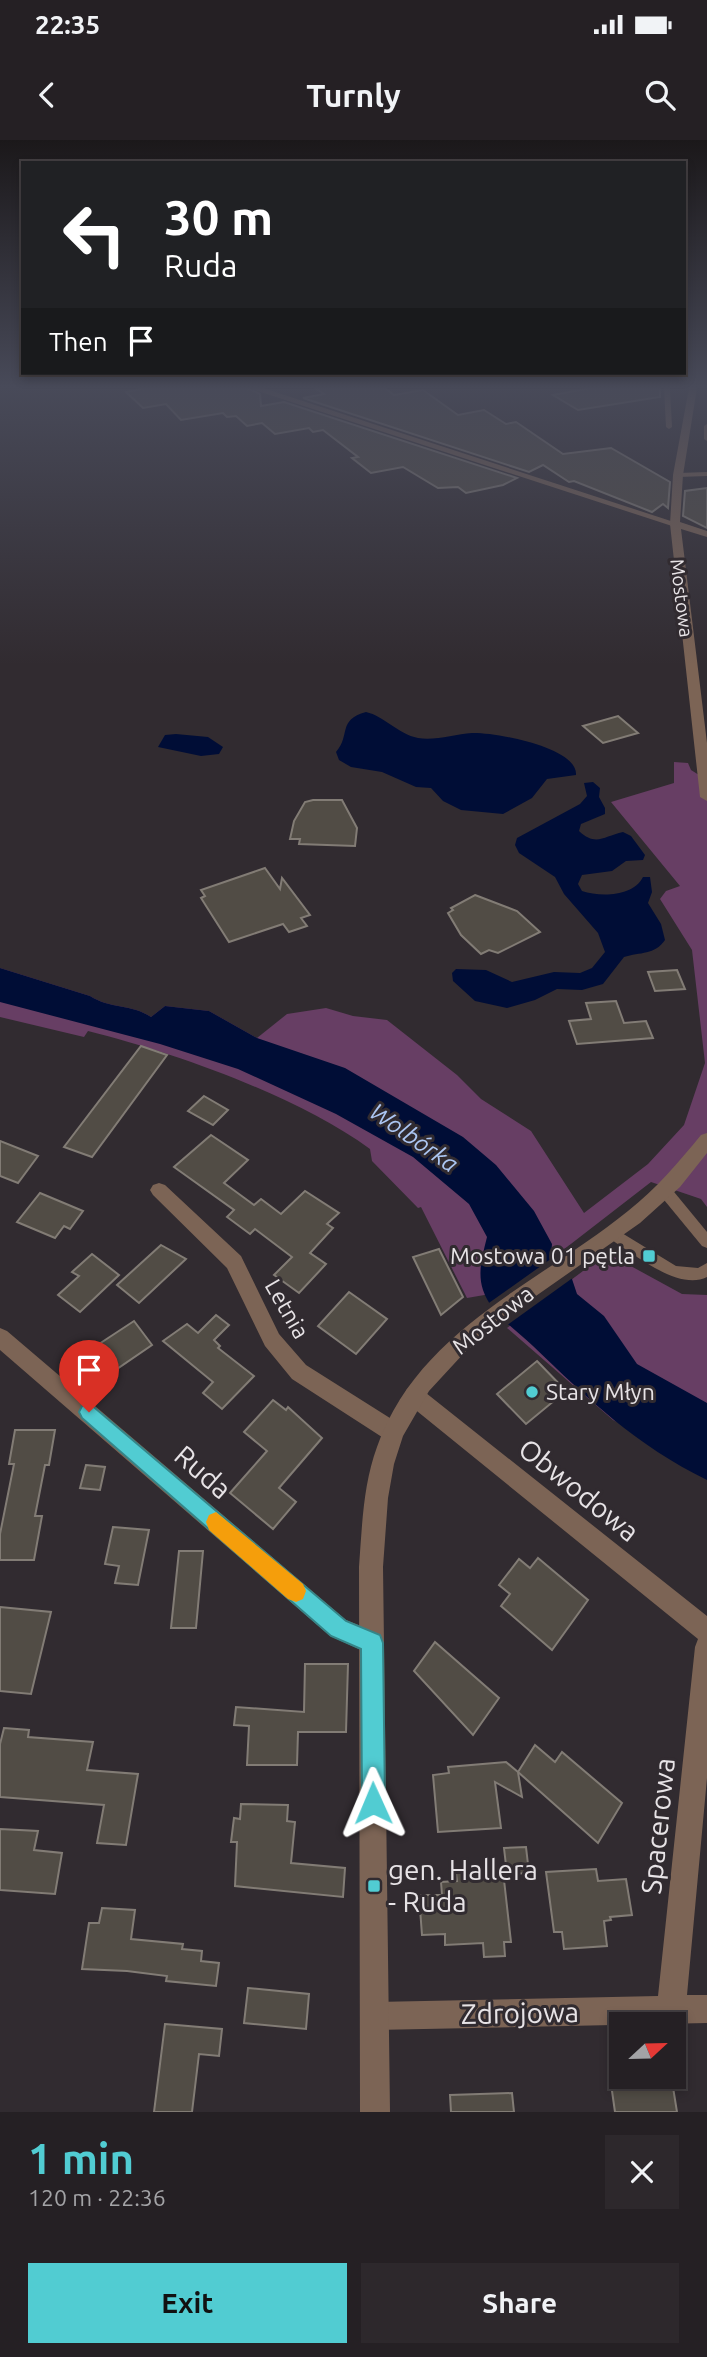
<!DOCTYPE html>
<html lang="en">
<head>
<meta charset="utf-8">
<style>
  body { margin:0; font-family:Ubuntu,sans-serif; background:#2d282c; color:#f1f3f6; height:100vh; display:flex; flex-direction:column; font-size:26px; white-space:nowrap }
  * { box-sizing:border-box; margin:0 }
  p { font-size:23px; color:#a3a3a6 }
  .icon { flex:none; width:38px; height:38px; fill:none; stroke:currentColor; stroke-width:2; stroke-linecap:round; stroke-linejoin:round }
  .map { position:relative; height:1972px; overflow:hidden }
  .panel { display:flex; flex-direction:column; background:#252024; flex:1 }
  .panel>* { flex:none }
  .hud { position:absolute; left:21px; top:21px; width:665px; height:214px; border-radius:0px; box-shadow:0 4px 10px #0003,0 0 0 2px #423e41; background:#202124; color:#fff; overflow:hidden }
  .needle { width:46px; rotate:68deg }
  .tools { position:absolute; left:609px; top:1872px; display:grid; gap:14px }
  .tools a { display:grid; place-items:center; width:77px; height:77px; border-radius:0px; background:#252024; box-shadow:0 4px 10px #0003,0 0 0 2px #423e41; font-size:35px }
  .pin { position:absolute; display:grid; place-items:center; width:60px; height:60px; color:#fff; margin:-72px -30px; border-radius:50% 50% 50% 0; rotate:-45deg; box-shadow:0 0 7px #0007 }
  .pin .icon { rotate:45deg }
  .me { position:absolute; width:77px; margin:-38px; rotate:359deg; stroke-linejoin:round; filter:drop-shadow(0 0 5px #0008) }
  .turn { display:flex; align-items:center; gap:24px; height:147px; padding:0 28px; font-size:32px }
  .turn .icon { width:91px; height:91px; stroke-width:2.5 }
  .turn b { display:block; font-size:49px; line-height:60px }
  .then { display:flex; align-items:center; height:66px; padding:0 28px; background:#0003; gap:14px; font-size:26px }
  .round { display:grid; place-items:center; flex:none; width:74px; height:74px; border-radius:0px; background:#2d282c }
  .overview { display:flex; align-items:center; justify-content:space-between; height:119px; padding:0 28px }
  h1 { font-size:42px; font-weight:700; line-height:52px; color:#51ccd2 }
  .action { display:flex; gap:14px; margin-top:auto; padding:14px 28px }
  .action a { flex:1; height:80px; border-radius:0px; background:#51ccd2; color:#111; font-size:28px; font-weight:700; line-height:80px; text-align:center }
  .action a+a { background:#2d282c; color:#f1f3f6 }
  .status { display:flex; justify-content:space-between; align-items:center; height:49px; padding:0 35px; background:#252024; direction:ltr }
  .status svg { height:19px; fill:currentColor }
  header { display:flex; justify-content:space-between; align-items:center; height:91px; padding:0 28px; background:#252024; font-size:32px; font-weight:700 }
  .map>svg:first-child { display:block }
  .green { fill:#673e64 }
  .water { fill:#000d36 }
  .pier { fill:#312b30 }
  .building { fill:#514c45; stroke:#827c75; stroke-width:2 }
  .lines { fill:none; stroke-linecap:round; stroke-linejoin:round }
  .service { fill:#7c6455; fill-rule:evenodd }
  .minor { fill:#7c6455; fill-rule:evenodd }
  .tertiary { fill:#7c6455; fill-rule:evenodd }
  .route { fill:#51ccd2; stroke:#358588; stroke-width:2 }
  .slow { fill:#f59e0b }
  .poi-dot { fill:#51ccd2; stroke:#312b30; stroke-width:2.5 }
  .labels { text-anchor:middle; stroke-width:6; stroke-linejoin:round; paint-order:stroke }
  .far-street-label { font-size:19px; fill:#e7e3e6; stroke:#312b30 }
  .poi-label { font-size:23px; fill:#e7e3e6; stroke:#312b30; text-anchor:end }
  .street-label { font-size:23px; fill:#e7e3e6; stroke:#312b30 }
  .water-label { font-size:24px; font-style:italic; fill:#acc6f3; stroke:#312b30 }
  .near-street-label { font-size:28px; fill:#e7e3e6; stroke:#312b30 }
  .near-poi-label { font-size:28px; fill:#e7e3e6; stroke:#312b30; text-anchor:start }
</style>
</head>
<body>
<div class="status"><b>22:35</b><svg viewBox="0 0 49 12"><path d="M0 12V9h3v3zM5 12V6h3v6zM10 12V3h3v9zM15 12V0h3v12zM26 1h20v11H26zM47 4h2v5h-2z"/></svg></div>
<header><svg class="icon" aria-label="back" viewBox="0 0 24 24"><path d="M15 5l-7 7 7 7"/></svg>Turnly<svg class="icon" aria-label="search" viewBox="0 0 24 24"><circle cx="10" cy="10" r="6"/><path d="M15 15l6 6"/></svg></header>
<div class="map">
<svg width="707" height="1972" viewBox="0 0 707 1972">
  <rect width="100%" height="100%" fill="#312b30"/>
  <g class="green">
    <path d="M674,622L688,623L691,630L707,640V1067L701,1059L651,1042L567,1107L496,1153L467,1158L421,1067L418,1068L372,1021L370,1009C297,956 176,913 88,891L84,897L0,877V828L90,856C110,869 132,864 151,877L165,866L209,871L257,898L287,874L326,868L353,876L387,880L457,935L481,959L531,991L584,1073L648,1024L684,985L705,923L692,810L660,759L666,751L680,746L611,662L674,643Z"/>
    <polygon points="607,1113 682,1154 707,1155 707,1327 613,1280 507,1188"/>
  </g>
  <g class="water">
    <path d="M366,572C384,576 398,594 418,598C435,601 455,594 472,593C494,592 578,607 576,635L547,639L532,658L503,674L461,670L443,661L431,648L416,647L382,632L351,627L339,620L336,612C351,595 337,580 366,572Z"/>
    <polygon points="176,594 208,597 223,607 219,614 201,616 158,607 165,595"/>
    <path d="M593,642L600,648L599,657L605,668V674L581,684L579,691C596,707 604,696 623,692L631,696L645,715L643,720L626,721L612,731L582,735L578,744L582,751C600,757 633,757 643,737H650L652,752L648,763L661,784L665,800C655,815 640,812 624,817L603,844L582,850L557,849L535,860L507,868L475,861L453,841L452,833L456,829L486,830L512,842L554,832L580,833L592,828L605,812L598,793L564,754L555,737L519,713L515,705L517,698L580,664L587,656L584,643Z"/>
    <path d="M0,828L90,856C110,869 132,864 151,877L165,866L209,871L257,898L345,928L463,997L496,1025L534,1071L552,1104L551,1117L572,1139L577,1154L604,1176L637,1224L707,1263V1340C636,1305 589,1260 533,1206C515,1189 491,1174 483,1150C477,1132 483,1114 487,1097L469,1064L413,1017L336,974L238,929L160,904L0,862Z"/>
  </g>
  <polygon class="pier" points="555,1116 574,1137 506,1186 486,1165"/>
  <g class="building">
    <polygon points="146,248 247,248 260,254 261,266 284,262 517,338 503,345 466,353 458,347 438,348 403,327 371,333 352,318 358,317 323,290 313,292 309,288 275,294 262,283 247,286 236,276 227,277 223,273 181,280 166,264 143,268 126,252"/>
    <polygon points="315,248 385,248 394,255 423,250 458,275 484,270 506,284 516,282 563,314 611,308 670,342 668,368 663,364 652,372 574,341 569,342 543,325 529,332 303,258 324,254"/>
    <polygon points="591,248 660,248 660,257 578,270 553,255"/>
    <polygon points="707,348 707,388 683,376 685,351"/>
    <polygon points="618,576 638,593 603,603 583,586"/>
    <polygon points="313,660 342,660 357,688 355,706 299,704 300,699 290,699 294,681 305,662"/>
    <polygon points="265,728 280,749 282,738 310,775 301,778 307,786 289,792 283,784 229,802 201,758 205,756 201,750"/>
    <polygon points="475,755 517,771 540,792 498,813 489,810 481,814 461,795 448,773 453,770 451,768"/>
    <polygon points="677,830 685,849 655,851 648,832"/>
    <polygon points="616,861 624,883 646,881 653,898 577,904 569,881 591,879 586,863"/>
    <polygon points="141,906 167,915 92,1017 64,1007"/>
    <polygon points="204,956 228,970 213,985 188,971"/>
    <polygon points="211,995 248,1020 224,1043 254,1065 261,1059 281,1074 305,1051 339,1073 327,1084 333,1088 310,1113 326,1124 299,1153 274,1135 292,1117 255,1089 250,1094 227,1077 234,1070 174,1027"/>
    <polygon points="0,1001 38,1016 18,1043 0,1036"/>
    <polygon points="40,1053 83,1071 70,1089 64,1086 55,1098 17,1082"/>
    <polygon points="161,1105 186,1119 139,1163 117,1145"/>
    <polygon points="439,1109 463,1157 441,1175 413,1117"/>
    <polygon points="92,1114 119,1135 80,1172 58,1155 79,1136 72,1132"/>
    <polygon points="349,1152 387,1179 356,1214 318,1186"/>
    <polygon points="216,1175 229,1185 214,1200 220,1206 218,1208 254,1236 222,1269 203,1253 213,1242 163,1201 187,1184 198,1193"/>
    <polygon points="134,1181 152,1205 111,1233 93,1208"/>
    <polygon points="537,1221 566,1251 526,1284 497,1254"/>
    <polygon points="273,1260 286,1270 288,1267 322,1298 279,1348 296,1362 273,1389 230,1353 267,1311 244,1292"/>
    <polygon points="15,1290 55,1290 49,1325 45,1325 35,1376 42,1376 34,1420 0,1420 0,1394 14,1324 9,1324"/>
    <polygon points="86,1325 105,1327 100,1350 80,1348"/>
    <polygon points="113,1387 149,1390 138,1445 115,1443 119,1426 105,1424"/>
    <polygon points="179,1411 203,1411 196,1488 171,1488"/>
    <polygon points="538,1418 588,1460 552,1510 501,1466 510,1454 499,1445 519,1419 530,1428"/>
    <polygon points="0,1467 51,1472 31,1554 0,1551"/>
    <polygon points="435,1502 499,1558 473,1595 414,1531"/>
    <polygon points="305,1524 348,1524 346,1592 298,1592 297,1625 247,1625 249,1586 234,1585 236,1567 304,1572"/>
    <polygon points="4,1588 29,1590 28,1597 93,1602 87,1630 138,1634 126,1705 97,1703 104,1665 0,1657 0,1604"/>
    <polygon points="535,1605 555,1622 562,1612 622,1663 598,1703 518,1632"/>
    <polygon points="506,1622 518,1632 522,1657 495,1642 501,1688 438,1692 433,1635 449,1633 448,1627"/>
    <polygon points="241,1664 288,1665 287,1681 295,1682 291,1723 345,1728 343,1757 235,1746 237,1702 231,1702 234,1678 240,1679"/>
    <polygon points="0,1689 38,1691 34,1710 62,1713 55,1754 0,1750"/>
    <polygon points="526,1707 529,1733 507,1734 504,1708"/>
    <polygon points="596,1729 598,1741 626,1739 632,1775 610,1777 611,1780 604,1781 607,1806 564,1809 562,1792 554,1792 546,1732"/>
    <polygon points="503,1731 511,1802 504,1802 505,1816 484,1817 483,1803 445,1805 445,1794 422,1795 419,1755 442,1755 441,1742 457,1741 456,1733"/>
    <polygon points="102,1768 135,1770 131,1799 183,1804 182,1809 202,1811 201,1821 219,1823 216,1846 166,1841 167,1836 127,1831 82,1829 89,1783 99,1783"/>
    <polygon points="248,1848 309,1854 306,1889 244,1883"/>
    <polygon points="165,1884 222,1889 219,1916 199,1914 192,1972 154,1972"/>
    <polygon points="672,1941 677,1972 615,1972 611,1944"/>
    <polygon points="512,1953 514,1972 451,1972 450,1955"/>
  </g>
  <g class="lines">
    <g class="service">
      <polygon points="664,248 670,248 672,287 669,289 666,287"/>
      <polygon points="707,284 707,301 704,299 704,286"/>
      <polygon points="707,332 707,336 678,337 675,335 678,333"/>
      <polygon points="665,1046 670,1047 707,1092 707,1108 702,1106 660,1055 659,1051 660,1047"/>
      <path d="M612,1087L676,1126L698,1128L707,1123V1137C678,1152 632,1112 607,1097L605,1093L607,1089Z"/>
    </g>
    <g class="minor">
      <polygon points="249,248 263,248 680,384 672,386"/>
      <polygon points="159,1043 165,1045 241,1116 279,1194 306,1225 401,1285 404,1292 401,1299 393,1302 385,1299 292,1239 265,1206 227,1128 153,1055 150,1050 153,1045"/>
      <polygon points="0,1188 7,1191 346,1480 381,1494 384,1503 381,1512 372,1515 330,1496 0,1210"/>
      <polygon points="414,1246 421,1249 707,1476 707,1638 687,1855 707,1855 707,1883 375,1890 365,1886 361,1876 365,1866 375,1862 658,1856 695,1507 698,1499 407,1263 404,1256 407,1249"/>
    </g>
    <g class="tertiary">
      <polygon points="689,248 697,248 683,335 680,382 707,391 707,397 681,389 707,603 707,661 700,657 670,384 673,335"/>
      <path d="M707,993V1013L680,1047L640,1083L506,1177L465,1212L429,1251L403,1296L394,1324L388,1358L383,1427L390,1972H360L359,1427C362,1387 363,1345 377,1307C418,1190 538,1144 628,1071C656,1049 678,1023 701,995Z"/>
    </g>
  </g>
  <linearGradient id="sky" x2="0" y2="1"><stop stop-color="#1b181a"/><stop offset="0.47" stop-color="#484a59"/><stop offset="1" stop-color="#484a59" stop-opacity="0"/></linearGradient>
  <rect width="707" height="525" fill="url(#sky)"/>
  <polygon class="route" points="89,1263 346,1481 380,1495 383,1503 385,1663 382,1672 373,1675 365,1672 362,1663 361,1509 331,1496 82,1278 79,1272 82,1266"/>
  <polygon class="slow" points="216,1372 303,1444 306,1451 303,1459 296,1462 288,1459 209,1390 206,1382 209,1375"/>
  <g class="poi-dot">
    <rect x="642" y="1109" width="14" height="14" rx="3.5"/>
    <circle cx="532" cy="1252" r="7"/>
    <rect x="367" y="1739" width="14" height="14" rx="3.5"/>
  </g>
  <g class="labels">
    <g class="far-street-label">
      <text transform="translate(682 458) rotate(83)" y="7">Mostowa</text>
    </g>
    <g class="poi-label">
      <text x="635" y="1124">Mostowa 01 pętla</text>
      <text x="546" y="1260" text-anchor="start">Stary Młyn</text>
    </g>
    <g class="street-label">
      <text transform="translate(287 1169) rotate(60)" y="8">Letnia</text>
      <text transform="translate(493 1180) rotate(-38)" y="8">Mostowa</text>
    </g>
    <g class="water-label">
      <text transform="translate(414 998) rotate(35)" y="8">Wolbórka</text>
    </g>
    <g class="near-street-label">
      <text transform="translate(203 1332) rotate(41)" y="10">Ruda</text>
      <text transform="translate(579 1350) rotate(39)" y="10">Obwodowa</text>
      <text transform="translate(658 1686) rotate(-84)" y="10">Spacerowa</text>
      <text transform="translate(520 1873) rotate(-1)" y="10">Zdrojowa</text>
    </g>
    <g class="near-poi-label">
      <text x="388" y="1740">gen. Hallera<tspan x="388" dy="32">- Ruda</tspan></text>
    </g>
  </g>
</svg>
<div class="tools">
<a><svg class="needle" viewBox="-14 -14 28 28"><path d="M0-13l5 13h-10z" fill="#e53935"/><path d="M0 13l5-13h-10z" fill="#a3a3a6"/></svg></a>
</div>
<div class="pin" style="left:89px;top:1272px;background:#d93025"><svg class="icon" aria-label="arrive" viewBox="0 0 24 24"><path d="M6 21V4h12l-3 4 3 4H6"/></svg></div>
<svg class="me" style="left:373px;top:1663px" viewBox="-20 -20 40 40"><path d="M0-17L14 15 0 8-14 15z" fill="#51ccd2" stroke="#fff" stroke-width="4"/></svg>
<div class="hud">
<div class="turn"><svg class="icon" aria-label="left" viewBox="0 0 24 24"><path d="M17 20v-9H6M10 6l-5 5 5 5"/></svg><div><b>30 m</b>Ruda</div></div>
<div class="then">Then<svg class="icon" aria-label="arrive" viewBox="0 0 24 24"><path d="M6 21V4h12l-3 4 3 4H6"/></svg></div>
</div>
</div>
<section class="panel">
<div class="overview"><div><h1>1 min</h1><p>120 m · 22:36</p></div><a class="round"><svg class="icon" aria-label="close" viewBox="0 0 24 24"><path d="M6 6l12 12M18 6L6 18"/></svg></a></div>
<div class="action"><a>Exit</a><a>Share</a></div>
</section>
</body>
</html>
